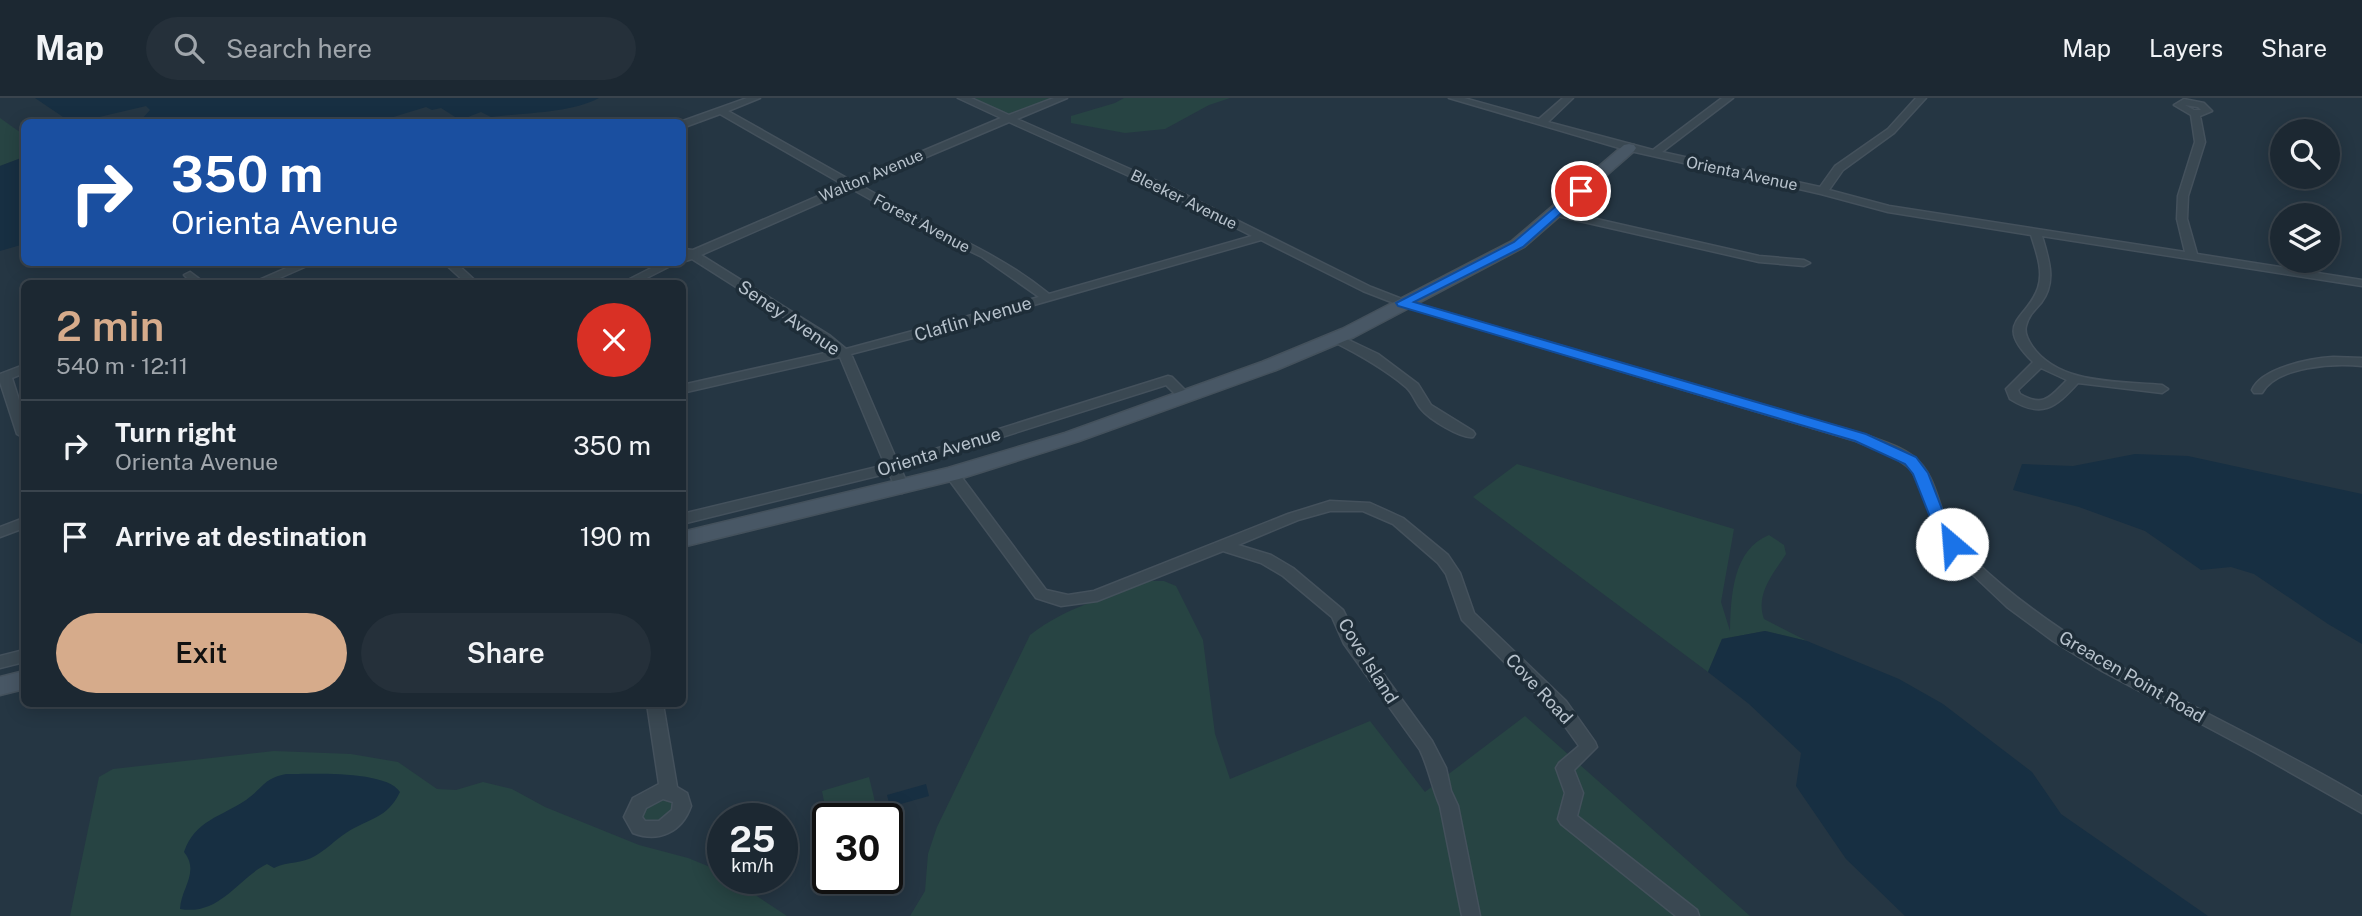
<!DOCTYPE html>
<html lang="en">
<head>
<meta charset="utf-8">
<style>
  body { margin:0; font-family:"Public Sans",sans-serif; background:#25303a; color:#f1f3f6; height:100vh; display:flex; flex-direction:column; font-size:26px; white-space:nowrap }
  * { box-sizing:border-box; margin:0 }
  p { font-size:23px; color:#a0a6ac }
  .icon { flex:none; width:38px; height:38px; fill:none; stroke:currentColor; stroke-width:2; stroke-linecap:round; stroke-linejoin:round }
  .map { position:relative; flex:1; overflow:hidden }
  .details { position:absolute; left:21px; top:182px; width:665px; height:427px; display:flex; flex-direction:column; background:#1c2832; border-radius:10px; box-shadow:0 4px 18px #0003,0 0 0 2px #3a444d }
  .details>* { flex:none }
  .top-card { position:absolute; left:21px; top:21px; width:665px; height:147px; border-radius:10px; box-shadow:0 4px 18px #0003,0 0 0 2px #3a444d; background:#1a4fa0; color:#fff; overflow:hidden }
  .buttons { position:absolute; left:2270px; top:21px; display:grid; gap:14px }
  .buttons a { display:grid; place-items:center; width:70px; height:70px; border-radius:50%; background:#1c2832; box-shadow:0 4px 18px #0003,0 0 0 2px #3a444d; font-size:35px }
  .speed { position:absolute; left:707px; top:705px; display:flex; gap:14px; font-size:35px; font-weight:700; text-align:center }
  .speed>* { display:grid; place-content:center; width:91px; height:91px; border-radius:50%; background:#1c2832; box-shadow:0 4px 18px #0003,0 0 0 2px #3a444d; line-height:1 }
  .speed small { font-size:18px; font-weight:400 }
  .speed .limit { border:4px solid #111; border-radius:10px; background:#fff; color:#111 }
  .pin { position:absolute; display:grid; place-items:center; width:60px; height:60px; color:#fff; margin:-30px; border:4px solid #fff; border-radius:50%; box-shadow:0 2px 7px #0007 }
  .me { position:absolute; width:77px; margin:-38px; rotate:333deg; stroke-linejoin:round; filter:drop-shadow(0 0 5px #0008) }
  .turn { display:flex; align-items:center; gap:24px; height:147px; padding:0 35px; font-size:32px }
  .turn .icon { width:91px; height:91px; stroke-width:2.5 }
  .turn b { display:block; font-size:49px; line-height:60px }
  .round { display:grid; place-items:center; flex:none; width:74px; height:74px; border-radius:37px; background:#25303a }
  .overview { display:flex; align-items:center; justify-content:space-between; height:119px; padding:0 35px }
  h1 { font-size:42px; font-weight:600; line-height:52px; color:#d6ab8b }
  .cta { display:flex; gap:14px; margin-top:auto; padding:14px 35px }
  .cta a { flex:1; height:80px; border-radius:42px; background:#d6ab8b; color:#111; font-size:28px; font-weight:600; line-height:80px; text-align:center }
  .cta a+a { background:#25303a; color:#f1f3f6 }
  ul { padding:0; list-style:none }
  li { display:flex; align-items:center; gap:21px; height:91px; padding:0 35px; border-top:2px solid #3a444d }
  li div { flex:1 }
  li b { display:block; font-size:26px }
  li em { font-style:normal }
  header { display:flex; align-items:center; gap:42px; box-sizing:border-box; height:98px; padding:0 35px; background:#1c2832; border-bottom:2px solid #3a444d }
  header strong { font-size:33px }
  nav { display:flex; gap:38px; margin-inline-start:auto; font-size:24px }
  .search { width:490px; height:63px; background:#25303a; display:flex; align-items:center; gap:18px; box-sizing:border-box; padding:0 24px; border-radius:38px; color:#a0a6ac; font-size:26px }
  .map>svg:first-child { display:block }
  .green { fill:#274443 }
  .water { fill:#172f42 }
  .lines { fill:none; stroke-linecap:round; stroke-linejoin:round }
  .street-casing { stroke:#44515c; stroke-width:3 }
  .secondary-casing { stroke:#44515c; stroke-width:3 }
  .street { fill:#3a4852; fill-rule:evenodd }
  .secondary { fill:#485765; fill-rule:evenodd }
  .route { fill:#1a73e8; stroke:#114b97; stroke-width:2 }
  .labels { text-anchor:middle; stroke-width:7; stroke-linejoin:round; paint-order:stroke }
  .far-street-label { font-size:16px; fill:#b7c2cc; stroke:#1e2d38 }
  .street-label { font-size:18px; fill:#b7c2cc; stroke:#1e2d38 }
</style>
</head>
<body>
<header>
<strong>Map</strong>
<div class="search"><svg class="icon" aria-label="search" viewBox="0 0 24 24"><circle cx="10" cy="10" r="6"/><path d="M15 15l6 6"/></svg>Search here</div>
<nav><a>Map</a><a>Layers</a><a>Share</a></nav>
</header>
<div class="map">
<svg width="2362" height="818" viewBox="0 0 2362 818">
  <rect width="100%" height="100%" fill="#253643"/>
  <g class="green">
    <polygon points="968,0 1063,0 1009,20"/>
    <polygon points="1124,0 1230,0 1209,7 1165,31 1125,35 1071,25 1071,18 1115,5"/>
    <polygon points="0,20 24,37 24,59 0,68"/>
    <path d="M1517,366L1734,431L1721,504L1730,533C1731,499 1732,452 1769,437L1784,447L1786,456C1773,476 1755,496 1764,521L1807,543L1765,533L1722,541L1708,574L1473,399Z"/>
    <path d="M1149,483H1164L1176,488L1203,542L1215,636L1230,681L1370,623L1425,694L1525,618L1750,818H910L925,793L928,756L937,729L1030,537C1069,507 1105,501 1149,483Z"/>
    <polygon points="274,653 351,656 398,664 437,691 456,692 483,684 512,691 545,709 639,747 688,760 720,773 723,780 731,781 787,818 70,818 99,679 113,671"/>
    <polygon points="869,679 875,704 827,718 822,693"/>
    <polygon points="652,700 674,701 676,710 665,724 643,725 639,712"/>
  </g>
  <g class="water">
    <path d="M35,0H599C571,15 524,15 491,19L481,14L460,22L441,10L432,12L426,9L377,24H131L142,21L150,12L146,8L78,24L66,21Z"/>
    <polygon points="24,59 24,146 0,153 0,68"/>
    <polygon points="2135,356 2188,358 2362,396 2362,546 2328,526 2254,476 2231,469 2201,472 2145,433 2079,409 2013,392 2022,366 2073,368"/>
    <polygon points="1765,533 1807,543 1899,581 1943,606 2032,674 2061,716 2208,818 1905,818 1846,761 1796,688 1801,655 1749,606 1708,574 1722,541"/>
    <path d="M286,676C312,676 386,672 400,694C387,721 369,720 346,735C335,742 326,752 315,758C302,766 288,763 274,770L267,766C238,780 220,818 180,811C181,790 200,774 184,754C195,722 221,719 246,702C263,690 264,680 286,676Z"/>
    <polygon points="926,686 929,698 890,709 887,697"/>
  </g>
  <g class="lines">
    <g class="street-casing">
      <g id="street">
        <path d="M747,0H760L728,13L852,83L1001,20L958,0H971L1009,17L1054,0H1067L1017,21L1166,87L1371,189L1407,203L1866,337C1882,343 1900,348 1914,359C1936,377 1937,405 1949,429C1954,441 1965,453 1974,462C2085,568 2232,621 2362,699V715L2256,655L2102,573L2053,543L2007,509L1952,457L1934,428L1922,392L1911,371L1893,358L1856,343L1399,207L1363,193L1261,142L978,223L851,256L897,363L1168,278L1172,279L1189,296L1191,299L1189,302H1181L1166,287L901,371L909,390L902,395L897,393L889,375L682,426V416L885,367L840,259L682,295V287L834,253L821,243L692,161L682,164L683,151L693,152L844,87L720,16L682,30V24H680ZM1009,24L1158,91L1252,138L1049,196C1010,164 967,144 922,122C901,111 881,99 860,87ZM852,91L914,126L982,159L1039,199L846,251L829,237L701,157Z"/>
        <path d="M1449,0H1464L1539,21L1563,0H1573L1548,24L1653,52L1722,0H1733L1662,54L1820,89L1835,68L1888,31L1916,0H1926L1894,35L1843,72L1829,92L1889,108L2185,154L2177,121L2178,98L2195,44L2191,17L2174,7L2184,1L2204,5L2212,13L2200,18L2205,44L2188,98L2187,121L2197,156L2362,182V188L2042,138C2049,162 2057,184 2041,205C2035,212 2028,218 2026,228C2024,235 2028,242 2032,248C2059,287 2119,283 2162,287L2168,291L2162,295L2078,285C2055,310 2042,321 2010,301L2006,291L2033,264C1992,224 2027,222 2038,190C2044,173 2036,153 2031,137L1888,114L1821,96L1626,52ZM2185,7L2198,9L2201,12H2194ZM2041,270L2067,282C2050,299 2044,310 2020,296L2018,292Z"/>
        <polygon points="1557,112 1759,158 1804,162 1810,165 1804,168 1759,164 1553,117 1552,115"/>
        <polygon points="300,164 316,164 266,186 250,186"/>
        <polygon points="443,164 455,164 479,186 467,186"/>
        <polygon points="663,164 678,164 635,186 620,186"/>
        <polygon points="190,174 206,186 193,186 184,177"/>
        <path d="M1336,236L1378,256L1418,286L1431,307L1473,333L1475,336L1473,339C1461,341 1429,321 1421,311C1415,304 1413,295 1406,289C1383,270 1358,256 1332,243L1330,240Z"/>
        <path d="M2333,259L2362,260V268C2335,265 2277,268 2262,295H2254L2252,292C2261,270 2311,260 2333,259Z"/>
        <polygon points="24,267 24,275 12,280 24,318 24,340 17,336 0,284 0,276"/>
        <path d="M952,372L957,373L1046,492L1068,497L1094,493L1288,416L1330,403L1370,405L1403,420L1448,457L1460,475L1474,515L1566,603L1595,644L1597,649L1574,672L1583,695L1577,718L1697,812L1699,818H1676L1561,726L1558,721L1565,695L1556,670L1559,665L1579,648L1554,613L1462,522L1446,476L1438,465L1393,426L1363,413H1330L1298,422L1238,447L1271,457L1293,470L1343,512L1357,540L1432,643L1446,670L1451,693L1458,708L1480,818H1462L1440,708C1432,690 1429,671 1420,652L1344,546L1332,519L1283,478L1261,465L1223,453L1097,503L1061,508L1036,500L947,379L945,376Z"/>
        <polygon points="24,420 24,430 0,439 0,429"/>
        <polygon points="24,552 24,564 0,570 0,558"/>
        <path d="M647,606H663L677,689L687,695L691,708C682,734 659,745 633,735L624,719L633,700L659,686ZM663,701L673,704L672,712L659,723H645L642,719L646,710Z"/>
      </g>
    </g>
    <g class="secondary-casing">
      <g id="secondary">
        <polygon points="1629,46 1634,47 1636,50 1634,53 1524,149 1354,239 1276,272 1079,343 959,381 682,449 682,434 948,370 1065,335 1262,264 1342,231 1512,143 1624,47"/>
        <polygon points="24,573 24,591 0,597 0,579"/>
      </g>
    </g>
    <use href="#street" class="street"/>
    <use href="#secondary" class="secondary"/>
  </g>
  <polygon class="route" points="1576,91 1586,93 1523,149 1414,204 1866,336 1916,359 1928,375 1949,429 1961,446 1958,450 1947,450 1934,429 1913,376 1905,366 1855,343 1398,208 1396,205 1514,144"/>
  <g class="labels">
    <g class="far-street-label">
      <text transform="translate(1742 75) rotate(12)" y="6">Orienta Avenue</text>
      <text transform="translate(871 77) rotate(-23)" y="6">Walton Avenue</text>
      <text transform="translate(1184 101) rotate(26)" y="6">Bleeker Avenue</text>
      <text transform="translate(922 125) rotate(28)" y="6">Forest Avenue</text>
    </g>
    <g class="street-label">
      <text transform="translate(789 220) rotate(34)" y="6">Seney Avenue</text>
      <text transform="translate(973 221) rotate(-16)" y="6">Claflin Avenue</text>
      <text transform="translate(939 354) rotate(-17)" y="6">Orienta Avenue</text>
      <text transform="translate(1368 563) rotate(58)" y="6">Cove Island</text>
      <text transform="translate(2132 579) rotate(30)" y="6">Greacen Point Road</text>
      <text transform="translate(1539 591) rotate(47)" y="6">Cove Road</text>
    </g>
  </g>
</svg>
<div class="buttons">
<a><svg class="icon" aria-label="search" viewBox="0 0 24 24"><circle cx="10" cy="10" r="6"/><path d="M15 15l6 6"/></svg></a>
<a><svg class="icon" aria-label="layers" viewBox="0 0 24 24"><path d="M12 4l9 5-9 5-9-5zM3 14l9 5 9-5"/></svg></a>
</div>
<div class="speed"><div>25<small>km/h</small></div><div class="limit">30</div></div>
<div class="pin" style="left:1581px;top:93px;background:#d93025"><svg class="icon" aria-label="arrive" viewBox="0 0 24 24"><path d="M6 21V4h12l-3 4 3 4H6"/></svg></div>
<svg class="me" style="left:1952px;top:446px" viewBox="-20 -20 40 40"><circle r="19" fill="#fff"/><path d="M0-13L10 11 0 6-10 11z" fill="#1a73e8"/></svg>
<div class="top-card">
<div class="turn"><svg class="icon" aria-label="right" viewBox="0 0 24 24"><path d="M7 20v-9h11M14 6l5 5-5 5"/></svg><div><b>350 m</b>Orienta Avenue</div></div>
</div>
<section class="details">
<div class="overview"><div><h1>2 min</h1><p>540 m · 12:11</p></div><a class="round" style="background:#d93025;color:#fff"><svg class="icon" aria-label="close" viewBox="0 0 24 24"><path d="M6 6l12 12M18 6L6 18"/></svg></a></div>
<ul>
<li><svg class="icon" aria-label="right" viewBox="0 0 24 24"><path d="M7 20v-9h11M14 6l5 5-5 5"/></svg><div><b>Turn right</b><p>Orienta Avenue</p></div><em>350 m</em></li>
<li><svg class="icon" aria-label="arrive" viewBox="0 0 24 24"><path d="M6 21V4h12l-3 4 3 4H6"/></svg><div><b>Arrive at destination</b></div><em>190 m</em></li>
</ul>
<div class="cta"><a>Exit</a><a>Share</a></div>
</section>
</div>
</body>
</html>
